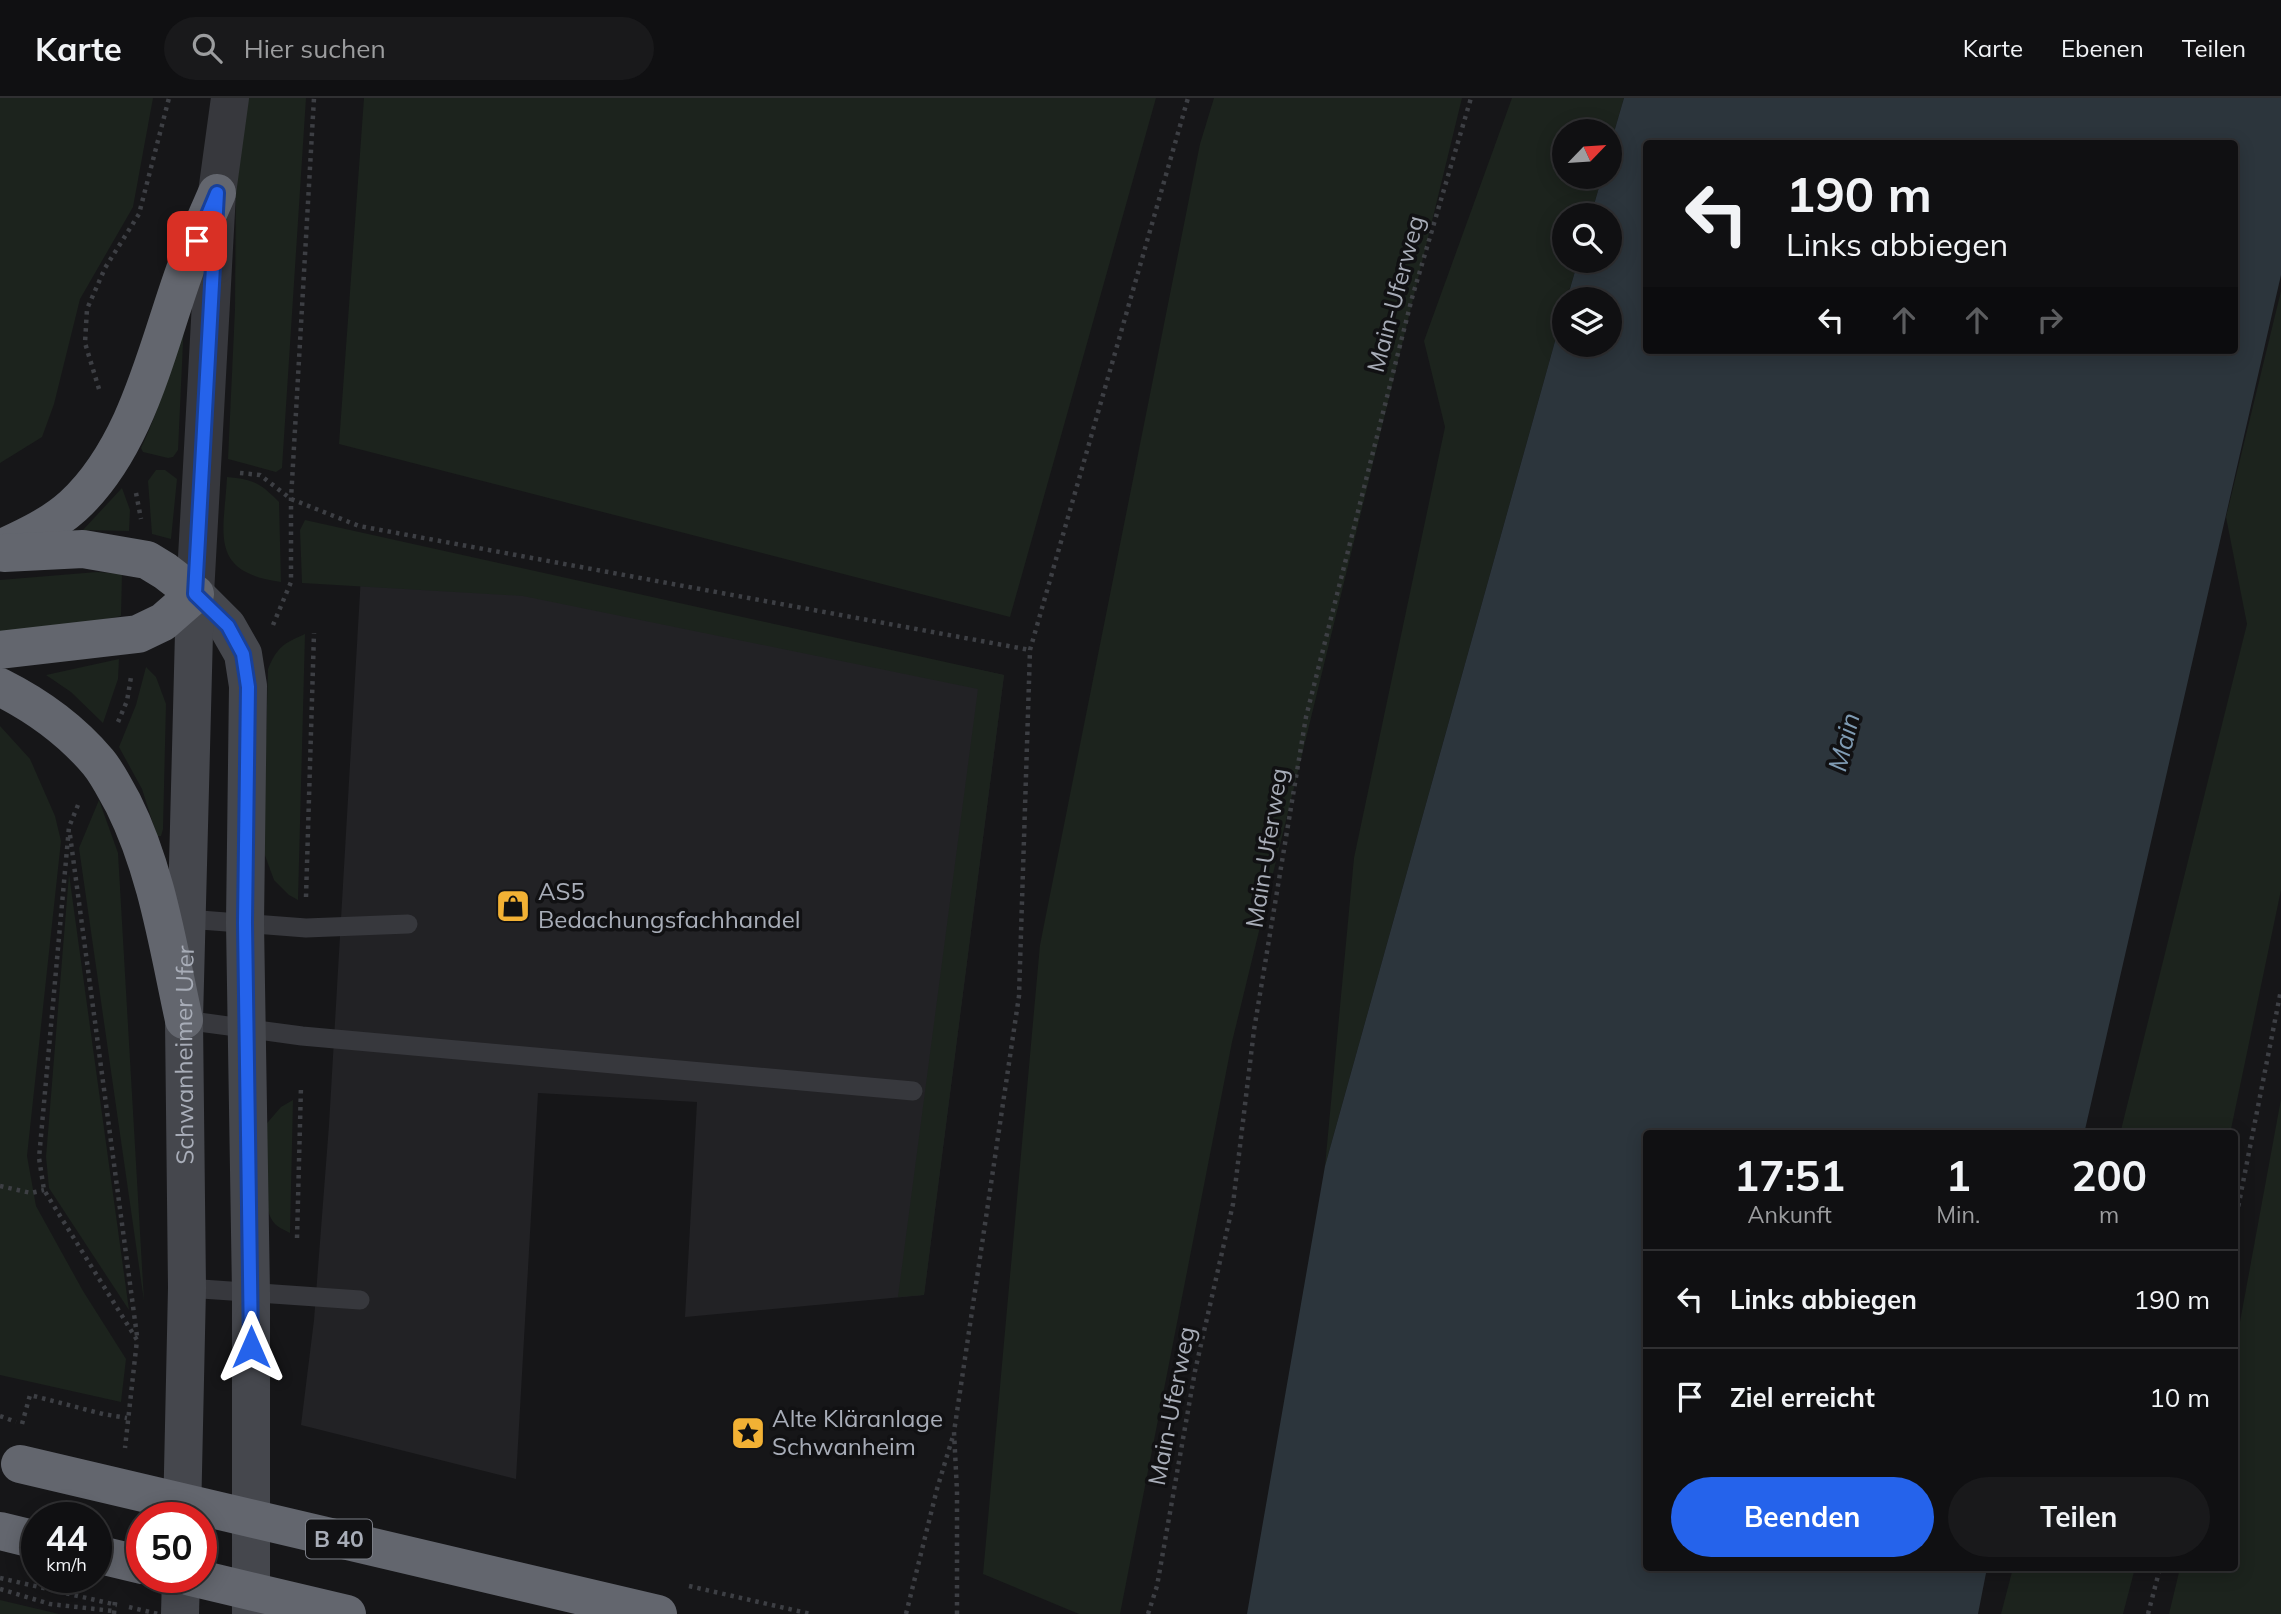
<!DOCTYPE html>
<html lang="de">
<head>
<meta charset="utf-8">
<style>
  body { margin:0; font-family:Mulish,sans-serif; background:#19191b; color:#f1f3f6; height:100vh; display:flex; flex-direction:column; font-size:26px; white-space:nowrap }
  * { box-sizing:border-box; margin:0 }
  p { font-size:23px; color:#9c9d9f }
  .icon { flex:none; width:38px; height:38px; fill:none; stroke:currentColor; stroke-width:2; stroke-linecap:round; stroke-linejoin:round }
  .map { position:relative; flex:1; overflow:hidden }
  .drawer { position:absolute; left:1643px; top:1032px; width:595px; height:441px; display:flex; flex-direction:column; background:#101012; border-radius:7px; box-shadow:0 4px 18px #0003,0 0 0 2px #303032 }
  .drawer>* { flex:none }
  .banner { position:absolute; left:1643px; top:42px; width:595px; height:214px; border-radius:7px; box-shadow:0 4px 18px #0003,0 0 0 2px #303032; background:#101012; color:#f1f3f6; overflow:hidden }
  .needle { width:46px; rotate:65deg }
  .buttons { position:absolute; left:1552px; top:21px; display:grid; gap:14px }
  .buttons a { display:grid; place-items:center; width:70px; height:70px; border-radius:50%; background:#101012; box-shadow:0 4px 18px #0003,0 0 0 2px #303032; font-size:35px }
  .speed { position:absolute; left:21px; top:1404px; display:flex; gap:14px; font-size:35px; font-weight:700; text-align:center }
  .speed>* { display:grid; place-content:center; width:91px; height:91px; border-radius:50%; background:#101012; box-shadow:0 4px 18px #0003,0 0 0 2px #303032; line-height:1 }
  .speed small { font-size:18px; font-weight:400 }
  .speed .limit { border:10px solid #d22; background:#fff; color:#111 }
  .pin { position:absolute; display:grid; place-items:center; width:60px; height:60px; color:#fff; margin:-30px; border-radius:14px; box-shadow:0 4px 10px #0006 }
  .me { position:absolute; width:77px; margin:-38px; rotate:0deg; stroke-linejoin:round; filter:drop-shadow(0 0 5px #0008) }
  .turn { display:flex; align-items:center; gap:24px; height:147px; padding:0 28px; font-size:32px }
  .turn .icon { width:91px; height:91px; stroke-width:2.5 }
  .turn b { display:block; font-size:49px; line-height:60px }
  .lanes { display:flex; align-items:center; height:66px; padding:0 28px; background:#0003; justify-content:center; gap:35px; direction:ltr }
  .lanes .off { opacity:.35 }
  .eta { display:flex; justify-content:space-evenly; align-items:center; height:119px; text-align:center }
  .eta b { font-size:42px; font-weight:700; line-height:49px }
  .action { display:flex; gap:14px; margin-top:auto; padding:14px 28px }
  .action a { flex:1; height:80px; border-radius:42px; background:#2563eb; color:#fff; font-size:28px; font-weight:700; line-height:80px; text-align:center }
  .action a+a { background:#19191b; color:#f1f3f6 }
  ul { padding:0; list-style:none }
  li { display:flex; align-items:center; gap:21px; height:98px; padding:0 28px; border-top:2px solid #303032 }
  li div { flex:1 }
  li b { display:block; font-size:26px }
  li em { font-style:normal }
  header { display:flex; align-items:center; gap:42px; box-sizing:border-box; height:98px; padding:0 35px; background:#101012; border-bottom:2px solid #303032 }
  header strong { font-size:33px }
  nav { display:flex; gap:38px; margin-inline-start:auto; font-size:24px }
  .search { width:490px; height:63px; background:#19191b; display:flex; align-items:center; gap:18px; box-sizing:border-box; padding:0 24px; border-radius:38px; color:#9c9d9f; font-size:26px }
  .map>svg:first-child { display:block }
  .built { fill:#222225 }
  .green { fill:#1c231d }
  .water { fill:#2c353c; fill-rule:evenodd }
  .lines { fill:none; stroke-linecap:round; stroke-linejoin:round }
  .path { stroke:#3d3f44; stroke-width:4.5; stroke-dasharray:3.5 5; stroke-linecap:butt }
  .lane { stroke:#37383d; stroke-width:19 }
  .street { stroke:#37383d; stroke-width:38 }
  .secondary { stroke:#45474d; stroke-width:38 }
  .highway { stroke:#63666e; stroke-width:38 }
  .path-bridge { stroke:#3d3f44; stroke-width:4.5; stroke-dasharray:3.5 5; stroke-linecap:butt }
  .highway-bridge { stroke:#63666e; stroke-width:38 }
  .route-casing { stroke:#184099; stroke-width:18 }
  .route { stroke:#2563eb; stroke-width:12 }
  .labels { text-anchor:middle; stroke-width:7; stroke-linejoin:round; paint-order:stroke }
  .shield { fill:#111113; stroke:#7b7e86; stroke-width:2 }
  .shield-label { font-size:23px; font-weight:bold; fill:#a8adb8 }
  .street-label { font-size:24px; fill:#a8adb8; stroke:#111113 }
  .poi-label { font-size:24px; fill:#a8adb8; stroke:#111113; text-anchor:start }
  .water-label { font-size:26px; font-style:italic; fill:#7f9bb3; stroke:#111113 }
</style>
</head>
<body>
<header>
<strong>Karte</strong>
<div class="search"><svg class="icon" aria-label="search" viewBox="0 0 24 24"><circle cx="10" cy="10" r="6"/><path d="M15 15l6 6"/></svg>Hier suchen</div>
<nav><a>Karte</a><a>Ebenen</a><a>Teilen</a></nav>
</header>
<div class="map">
<svg width="2281" height="1516" viewBox="0 0 2281 1516">
  <rect width="100%" height="100%" fill="#161618"/>
  <polygon class="built" points="363,443 1004,577 924,1197 685,1219 697,1004 538,995 516,1381 301,1327 314,1222 329,1027"/>
  <g class="green">
    <polygon points="0,0 153,0 133,109 80,201 54,306 42,339 0,365"/>
    <polygon points="245,0 306,0 282,370 276,374 228,361 235,211 236,70"/>
    <polygon points="364,0 1156,0 1010,519 339,346"/>
    <polygon points="1214,0 1462,0 1232,944 1120,1516 1079,1516 983,1476 1040,847 1200,46"/>
    <polygon points="1512,0 1624,0 1610,48 1610,33 1564,33 1564,79 1602,79 1591,117 1564,117 1564,163 1578,163 1567,201 1564,201 1564,211 1325,1068 1354,760 1445,329 1424,243"/>
    <polygon points="2281,193 2281,792 2230,1036 2120,1036 2247,526 2226,419"/>
    <path d="M185,202L178,352L173,359L168,360L143,354L141,350C164,303 174,253 185,202Z"/>
    <polygon points="156,372 165,372 177,381 171,441 152,436 148,383"/>
    <path d="M227,379C253,381 260,385 279,404L281,484C208,474 224,436 227,379Z"/>
    <polygon points="122,390 130,412 129,433 83,432"/>
    <polygon points="305,422 1004,577 924,1197 898,1199 978,591 523,498 302,485 300,432"/>
    <polygon points="97,474 122,476 121,518 63,530 0,535 0,482"/>
    <path d="M305,536L298,802L289,797L274,782L263,752L268,571C277,549 284,545 305,536Z"/>
    <polygon points="119,561 118,581 103,625 71,594 46,577"/>
    <polygon points="146,569 156,579 166,606 163,731 161,738 157,738 142,691 119,649 136,607"/>
    <polygon points="0,628 30,661 55,718 61,743 27,1058 36,1108 83,1193 126,1261 121,1304 0,1277"/>
    <polygon points="99,702 118,755 144,1203 79,750"/>
    <polygon points="69,776 129,1212 49,1090 46,1059"/>
    <polygon points="2281,1001 2281,1516 2169,1516 2180,1470 2235,1470 2235,1251"/>
    <path d="M293,1002L290,1135C285,1132 279,1130 275,1126C259,1108 263,1055 262,1031L281,1009Z"/>
    <polygon points="2013,1470 2135,1470 2123,1516 2001,1516"/>
    <polygon points="0,1502 59,1516 0,1516"/>
  </g>
  <path class="water" d="M1624,0H2281V177L2084,1036H1647V1470H1987L1978,1516H1247L1325,1068L1564,211V247H1610V201H1567L1578,163H1610V117H1591L1602,79H1610V48ZM1647,46H2235V252H1647Z"/>
  <g class="lines">
    <g class="path">
      <polyline points="99,291 85,245 87,211 105,170 139,116 169,0"/>
      <polyline points="240,375 260,377 291,401 359,428 1030,552"/>
      <polyline points="136,395 141,421"/>
      <polyline points="273,527 291,484 291,401 314,0"/>
      <polyline points="118,624 127,603 131,579"/>
      <polyline points="78,707 69,729 39,1060 44,1092 137,1242 125,1350"/>
      <polyline points="70,737 137,1238"/>
      <polyline points="306,799 314,535"/>
      <polyline points="0,1088 31,1095 44,1092"/>
      <polyline points="2235,1125 2281,892"/>
      <polyline points="297,1140 301,988"/>
      <polyline points="0,1318 16,1324"/>
      <polyline points="22,1326 30,1297 103,1316 127,1320"/>
      <polyline points="0,1491 50,1506 113,1513"/>
      <polyline points="114,1516 115,1502"/>
      <polyline points="906,1516 937,1391 953,1338"/>
      <polyline points="957,1516 957,1393 954,1334 1019,898 1030,552 1188,0"/>
      <polyline points="1148,1516 1157,1488 1195,1273 1233,1106 1254,932 1306,619 1412,200 1471,0"/>
      <polyline points="2148,1516 2160,1470"/>
    </g>
    <g class="lane">
      <polyline points="187,821 306,830 408,826"/>
      <polyline points="184,922 302,938 913,993"/>
      <polyline points="187,1190 360,1202"/>
    </g>
    <polyline class="street" points="195,496 217,95 230,0"/>
    <g class="secondary">
      <polyline points="195,496 227,528 243,556 248,588 245,825 251,1195 251,1516"/>
      <path id="s1" d="M182,1419L187,1190L184,922L195,496"/>
      <polyline points="180,1516 181,1479"/>
    </g>
    <g class="highway">
      <path d="M0,451C26,439 52,427 73,408C138,348 157,248 186,169C195,144 206,120 217,95"/>
      <polyline points="0,552 138,536 163,524 195,496 165,473 147,462 83,451 4,455"/>
      <path d="M0,589C36,607 71,632 98,664C108,676 115,691 123,705C157,773 168,849 184,922"/>
      <polyline points="0,1433 37,1442"/>
    </g>
    <g class="path-bridge">
      <polyline points="0,1480 117,1507"/>
      <polyline points="689,1488 811,1516"/>
      <polyline points="129,1509 158,1516"/>
    </g>
    <g class="highway-bridge">
      <polyline points="20,1366 658,1516"/>
      <polyline points="96,1456 142,1467"/>
      <polyline points="191,1479 347,1516"/>
    </g>
  </g>
  <g class="lines">
    <g class="route-casing">
      <polyline id="route" points="197,143 217,95 195,496 228,528 243,556 248,589 245,825 251,1249"/>
    </g>
    <use href="#route" class="route"/>
  </g>
  <defs>
    <g id="shop-square" transform="scale(1.75)"><rect x="-9" y="-9" width="18" height="18" rx="4" fill="#f2b134" stroke="#111113"/><path d="M-5-2.5h2.3a2.7 3.5 0 0 1 5.4 0H5L5.5 6h-11ZM-1.5-2.5h3a1.5 2.3 0 0 0-3 0Z" fill="#111"/></g>
    <g id="sight-square" transform="scale(1.75)"><rect x="-9" y="-9" width="18" height="18" rx="4" fill="#f2b134" stroke="#111113"/><path d="M0-6L1.8-2.2L6-1.7L2.9 1.2L3.7 5.4L0 3.3L-3.7 5.4L-2.9 1.2L-6-1.7L-1.8-2.2Z" fill="#111"/></g>
  </defs>
  <g fill-rule="evenodd">
    <use href="#shop-square" x="513" y="808"/>
    <use href="#sight-square" x="748" y="1335"/>
  </g>
  <g class="labels">
    <rect class="shield" x="306" y="1421.5" width="66" height="39" rx="5"/>
    <g class="shield-label">
      <text x="339" y="1449">B 40</text>
    </g>
    <g class="street-label">
      <text transform="translate(1396 196) rotate(-75)" y="8">Main-Uferweg</text>
      <text transform="translate(1267 750) rotate(-81)" y="8">Main-Uferweg</text>
      <text dy="8" stroke="none"><textPath href="#s1" startOffset="462">Schwanheimer Ufer</textPath></text>
      <text transform="translate(1172 1308) rotate(-79)" y="8">Main-Uferweg</text>
    </g>
    <g class="poi-label">
      <text x="538" y="802">AS5<tspan x="538" dy="28">Bedachungsfachhandel</tspan></text>
      <text x="772" y="1329">Alte Kläranlage<tspan x="772" dy="28">Schwanheim</tspan></text>
    </g>
    <g class="water-label">
      <text transform="translate(1844 644) rotate(-76)" y="9">Main</text>
    </g>
  </g>
</svg>
<div class="buttons">
<a><svg class="needle" viewBox="-14 -14 28 28"><path d="M0-13l5 13h-10z" fill="#e53935"/><path d="M0 13l5-13h-10z" fill="#9c9d9f"/></svg></a>
<a><svg class="icon" aria-label="search" viewBox="0 0 24 24"><circle cx="10" cy="10" r="6"/><path d="M15 15l6 6"/></svg></a>
<a><svg class="icon" aria-label="layers" viewBox="0 0 24 24"><path d="M12 4l9 5-9 5-9-5zM3 14l9 5 9-5"/></svg></a>
</div>
<div class="speed"><div>44<small>km/h</small></div><div class="limit">50</div></div>
<div class="pin" style="left:197px;top:143px;background:#d93025"><svg class="icon" aria-label="arrive" viewBox="0 0 24 24"><path d="M6 21V4h12l-3 4 3 4H6"/></svg></div>
<svg class="me" style="left:251px;top:1249px" viewBox="-20 -20 40 40"><path d="M0-17L14 15 0 8-14 15z" fill="#2563eb" stroke="#fff" stroke-width="4"/></svg>
<div class="banner">
<div class="turn"><svg class="icon" aria-label="left" viewBox="0 0 24 24"><path d="M17 20v-9H6M10 6l-5 5 5 5"/></svg><div><b>190 m</b>Links abbiegen</div></div>
<div class="lanes"><svg class="icon" aria-label="left" viewBox="0 0 24 24"><path d="M17 20v-9H6M10 6l-5 5 5 5"/></svg><svg class="icon off" aria-label="ahead" viewBox="0 0 24 24"><path d="M12 20V5M6 11l6-6 6 6"/></svg><svg class="icon off" aria-label="ahead" viewBox="0 0 24 24"><path d="M12 20V5M6 11l6-6 6 6"/></svg><svg class="icon off" aria-label="right" viewBox="0 0 24 24"><path d="M7 20v-9h11M14 6l5 5-5 5"/></svg></div>
</div>
<section class="drawer">
<div class="eta">
<div><b>17:51</b><p>Ankunft</p></div>
<div><b>1</b><p>Min.</p></div>
<div><b>200</b><p>m</p></div>
</div>
<ul>
<li><svg class="icon" aria-label="left" viewBox="0 0 24 24"><path d="M17 20v-9H6M10 6l-5 5 5 5"/></svg><div><b>Links abbiegen</b></div><em>190 m</em></li>
<li><svg class="icon" aria-label="arrive" viewBox="0 0 24 24"><path d="M6 21V4h12l-3 4 3 4H6"/></svg><div><b>Ziel erreicht</b></div><em>10 m</em></li>
</ul>
<div class="action"><a>Beenden</a><a>Teilen</a></div>
</section>
</div>
</body>
</html>
